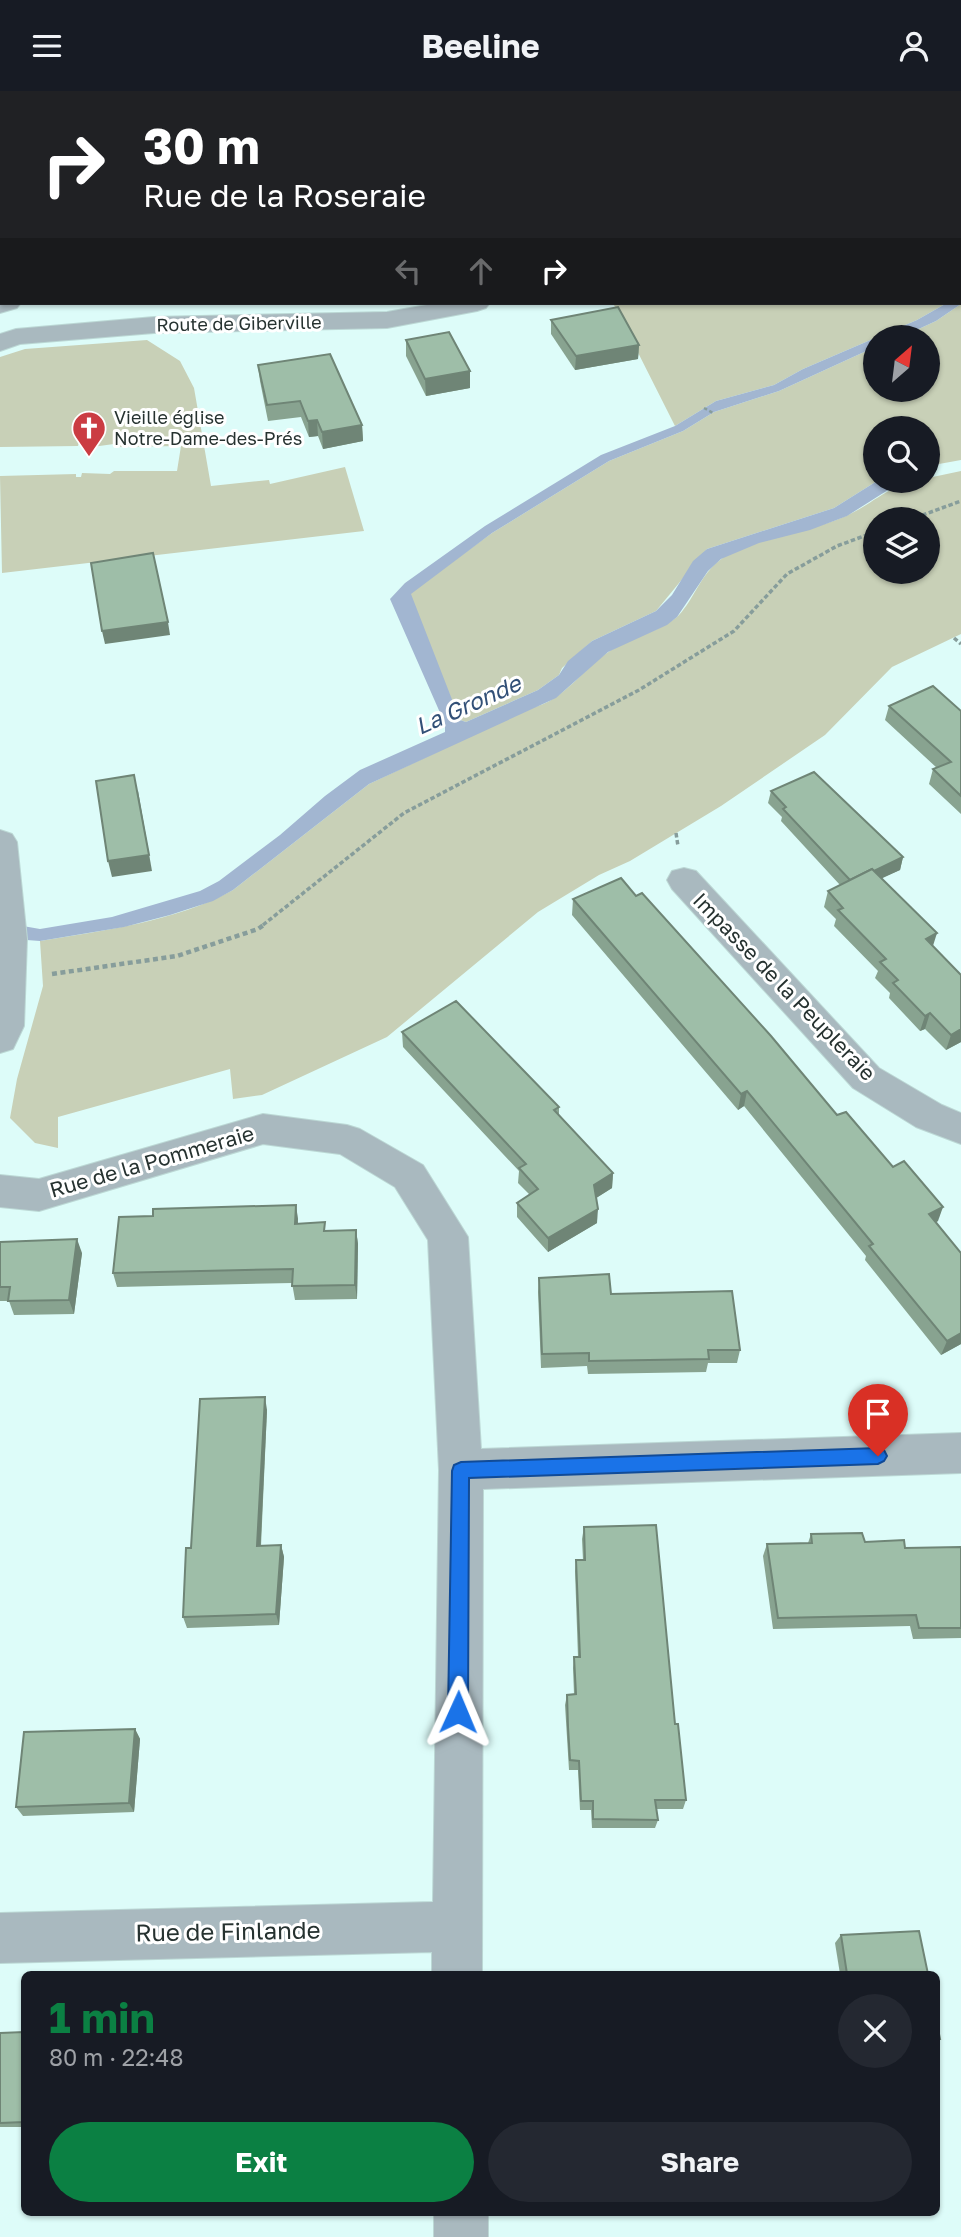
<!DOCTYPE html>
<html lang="en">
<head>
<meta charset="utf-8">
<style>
  body { margin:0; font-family:"Golos Text",sans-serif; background:#242831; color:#f1f3f6; height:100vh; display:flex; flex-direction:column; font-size:26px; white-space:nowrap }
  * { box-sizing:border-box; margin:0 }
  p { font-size:23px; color:#9ea1a6 }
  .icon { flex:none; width:38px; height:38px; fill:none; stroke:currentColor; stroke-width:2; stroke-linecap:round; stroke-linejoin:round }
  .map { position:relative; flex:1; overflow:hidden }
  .sheet { position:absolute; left:21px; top:1880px; width:919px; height:245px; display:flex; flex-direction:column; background:#171b24; border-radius:10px; box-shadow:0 2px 5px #0004 }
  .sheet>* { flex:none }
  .guide { position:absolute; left:0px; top:0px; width:962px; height:214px; box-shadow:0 2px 5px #0004; background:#202124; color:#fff; overflow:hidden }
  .needle { width:46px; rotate:28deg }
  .buttons { position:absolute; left:863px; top:234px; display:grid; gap:14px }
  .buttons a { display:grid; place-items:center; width:77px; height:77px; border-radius:50%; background:#171b24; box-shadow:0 2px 5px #0004; font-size:35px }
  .pin { position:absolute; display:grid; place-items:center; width:60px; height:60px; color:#fff; margin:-72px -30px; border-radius:50% 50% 50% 0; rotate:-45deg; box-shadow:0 0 7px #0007 }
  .pin .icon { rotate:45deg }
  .me { position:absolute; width:77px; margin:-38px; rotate:1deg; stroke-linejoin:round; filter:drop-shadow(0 0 5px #0008) }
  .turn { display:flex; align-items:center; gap:24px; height:147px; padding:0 28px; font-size:32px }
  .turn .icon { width:91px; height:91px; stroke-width:2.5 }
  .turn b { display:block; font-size:49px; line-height:60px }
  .lanes { display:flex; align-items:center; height:66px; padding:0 28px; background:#0003; justify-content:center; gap:35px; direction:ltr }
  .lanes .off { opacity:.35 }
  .round { display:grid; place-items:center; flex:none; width:74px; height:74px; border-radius:37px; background:#242831 }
  .summary { display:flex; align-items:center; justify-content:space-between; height:119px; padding:0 28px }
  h1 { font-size:42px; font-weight:700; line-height:52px; color:#0b8043 }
  .button { display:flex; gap:14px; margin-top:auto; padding:14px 28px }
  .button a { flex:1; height:80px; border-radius:42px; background:#0b8043; color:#fff; font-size:28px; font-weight:700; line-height:80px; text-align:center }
  .button a+a { background:#242831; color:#f1f3f6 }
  header { display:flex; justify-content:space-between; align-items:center; height:91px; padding:0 28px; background:#171b24; font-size:32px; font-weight:700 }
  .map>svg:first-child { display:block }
  .green { fill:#c8d0b7; fill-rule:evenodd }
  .forest { fill:#bfcaaa }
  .water { fill:#a2b6d1 }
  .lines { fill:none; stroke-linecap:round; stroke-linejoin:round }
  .service-casing { stroke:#bcd8d5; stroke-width:2 }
  .minor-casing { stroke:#bcd8d5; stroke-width:2 }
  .tertiary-casing { stroke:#bcd8d5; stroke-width:2 }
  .path-far2 { stroke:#879d9b; stroke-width:2.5; stroke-dasharray:3.5 2.5; stroke-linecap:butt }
  .path-far1 { stroke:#879d9b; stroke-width:3.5; stroke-dasharray:4.5 2.5; stroke-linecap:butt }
  .path { stroke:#879d9b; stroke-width:4.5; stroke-dasharray:5 3.5; stroke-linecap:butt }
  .service { fill:#a9b9bf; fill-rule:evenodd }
  .minor { fill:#a9b9bf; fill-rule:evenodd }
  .tertiary { fill:#a9b9bf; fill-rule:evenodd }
  .wall { fill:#88a390 }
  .shaded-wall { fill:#6f8576 }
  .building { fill:#9ebea8; stroke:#6f8576; stroke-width:2 }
  .route { fill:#1a73e8; stroke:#114b97; stroke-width:2 }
  .labels { text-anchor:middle; stroke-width:6; stroke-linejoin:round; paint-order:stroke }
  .far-street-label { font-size:18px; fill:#263230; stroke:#fff }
  .far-poi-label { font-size:18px; fill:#263230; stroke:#fff; text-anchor:start }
  .street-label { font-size:21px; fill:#263230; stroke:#fff }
  .water-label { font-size:23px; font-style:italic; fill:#325077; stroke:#fff }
  .near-street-label { font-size:24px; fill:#263230; stroke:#fff }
</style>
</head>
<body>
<header><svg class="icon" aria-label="menu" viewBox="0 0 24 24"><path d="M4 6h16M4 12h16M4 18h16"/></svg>Beeline<svg class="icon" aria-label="person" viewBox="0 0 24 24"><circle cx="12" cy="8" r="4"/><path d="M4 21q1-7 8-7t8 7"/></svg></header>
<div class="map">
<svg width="961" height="2146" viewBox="0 0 961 2146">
  <rect width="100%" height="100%" fill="#ddfcf9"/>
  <g class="green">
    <polygon points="613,212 947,212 917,229 803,278 774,294 716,310 675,335"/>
    <polygon points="961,213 961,369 928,375 928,338 875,338 875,390 877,390 834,417 707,458 656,520 592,550 562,577 559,584 538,599 466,631 460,629 415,520 410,503 416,497 492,442 609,370 683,340 714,321 779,300 875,256 875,299 928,299 928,247 899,247 936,230"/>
    <polygon points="147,249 180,270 194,297 211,395 269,389 270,393 345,376 364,440 2,482 0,385 76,383 76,386 81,386 82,382 110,383 114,380 177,380 181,355 117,356 114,353 92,356 90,351 79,351 78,355 0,356 0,266 25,258"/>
    <path d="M961,380V543L892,576L825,644L721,715L630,770L599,784L538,821L387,946L262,1004L233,1008L230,978L58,1026V1057L35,1052L10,1027L17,988L43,895L40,850C105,839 174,831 233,799L369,693L530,617C566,611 586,571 617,556C633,547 666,537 679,524C694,508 701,483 720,469C750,446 809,442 846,425C877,411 891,390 928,390V387ZM875,429H928V481H875Z"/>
  </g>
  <polygon class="forest" points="0,0 144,0 2,2 0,176"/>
  <polygon class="water" points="961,206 961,213 936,230 899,247 875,247 875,256 779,300 714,321 683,340 609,370 492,442 411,503 460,629 466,631 538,599 559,584 568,570 592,550 656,520 672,504 693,470 707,458 834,417 877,390 909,390 888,399 847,425 810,439 759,452 721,468 708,480 677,526 667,534 608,561 556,607 369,693 233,799 213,810 170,824 124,836 40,850 0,847 0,831 40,838 112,826 200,800 219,790 280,744 325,705 360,679 445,641 445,633 390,508 405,492 485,435 601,364 675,335 716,310 774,294 803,278 917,229 947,212 961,212"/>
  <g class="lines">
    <g class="service-casing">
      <polygon id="service" points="762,0 801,0 802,2 761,2"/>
    </g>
    <g class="minor-casing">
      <g id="minor">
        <polygon points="202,0 224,0 225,2 203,2"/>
        <polygon points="684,777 696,780 879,977 942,1014 961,1022 961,1053 916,1036 853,997 672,798 667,789 672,780"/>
        <polygon points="263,1023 347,1034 360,1038 423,1074 468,1146 481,1358 961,1342 961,1382 483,1398 482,1883 432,1883 432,1861 0,1872 0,1822 433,1811 439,1379 428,1149 395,1096 340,1063 263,1053 39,1120 0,1116 0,1084 39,1088"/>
        <rect x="434" y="2121" width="54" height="25"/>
      </g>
    </g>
    <g class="tertiary-casing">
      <g id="tertiary">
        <polygon points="72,0 94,0 71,2"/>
        <polygon points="482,0 508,0 481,2"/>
        <polygon points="0,120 2,120 0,137"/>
        <polygon points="0,206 2,212 21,212 17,217 0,222"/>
        <polygon points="438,212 490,212 486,217 477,220 387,237 154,242 20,253 0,260 0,243 16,238 154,226 387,221"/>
        <polygon points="0,739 12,743 17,751 27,848 24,935 13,958 0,962"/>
      </g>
    </g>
    <polyline class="path-far2" points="704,317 713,322"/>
    <g class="path-far1">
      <polyline points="909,429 961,410"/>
      <polyline points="954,547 961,553"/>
      <polyline points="676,742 678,755"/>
      <polyline points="263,834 404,722 639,599 734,540 787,483 837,455 875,441"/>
    </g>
    <polyline class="path" points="52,883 177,865 258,838 265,833"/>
    <use href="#service" class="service"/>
    <use href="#minor" class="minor"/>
    <use href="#tertiary" class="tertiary"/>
  </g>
  <g class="wall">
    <polygon points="551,229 639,254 638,268 575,279 551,243"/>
    <polygon points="406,249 470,280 470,297 426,305 406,265"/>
    <polygon points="258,274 362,334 363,350 323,358 318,345 309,346 301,326 268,330 260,290"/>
    <polygon points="889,615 961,620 961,723 929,693 933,678 937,677 885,629"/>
    <polygon points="771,700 903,766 900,779 881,787 933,855 961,951 946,959 925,938 920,940 889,907 890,902 875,887 878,880 834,835 836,828 824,816 828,800 840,794 781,730 782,726 768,712"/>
    <polygon points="636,805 837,1024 938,1130 936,1131 961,1253 941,1264 865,1169 866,1165 744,1015 738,1019 572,824 573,808"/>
    <polygon points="402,941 559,1016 559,1024 613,1082 612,1097 596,1107 597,1132 548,1161 517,1126 517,1112 530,1104 518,1092 519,1080 403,956"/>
    <polygon points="296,1114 298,1132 326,1140 356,1139 358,1153 357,1208 295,1209 292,1192 117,1196 113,1182 153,1125"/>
    <polygon points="0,1151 82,1162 74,1223 14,1224 9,1210 0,1210"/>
    <polygon points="539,1187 611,1203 740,1259 737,1272 708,1272 706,1281 588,1283 587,1275 541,1277 538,1201"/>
    <polygon points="267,1319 261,1455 281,1454 284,1466 279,1534 187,1537 183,1526 191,1457"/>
    <polygon points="584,1436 675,1633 686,1709 683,1718 656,1718 658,1729 655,1737 592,1737 591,1719 580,1719 578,1679 569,1679 565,1614 567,1604 574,1603 573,1577 574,1566 578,1566 575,1480 576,1469 583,1469 582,1448"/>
    <polygon points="811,1443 905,1457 961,1456 961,1547 913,1548 910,1535 773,1538 763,1465 767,1453 808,1452"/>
    <polygon points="135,1638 140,1648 134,1721 23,1725 16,1716"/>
    <polygon points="841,1844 928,1883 840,1883 835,1852"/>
    <polygon points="24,1941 24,2036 0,2036 0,1942"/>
  </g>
  <g class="shaded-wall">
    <polygon points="639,254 638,268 575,279 576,265"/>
    <polygon points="470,280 470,297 426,305 425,288"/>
    <polygon points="317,329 318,345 309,346 308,330"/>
    <polygon points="362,334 363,350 323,358 322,341"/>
    <polygon points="168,531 170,544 105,553 102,540"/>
    <polygon points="138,700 152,780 112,786 108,770"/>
    <polygon points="903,766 900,779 848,803 851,790"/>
    <polygon points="937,842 932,858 926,848"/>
    <polygon points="930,922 925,938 920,940 925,925"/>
    <polygon points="961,938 961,951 946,959 951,944"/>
    <polygon points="747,1000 744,1015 738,1019 741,1003"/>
    <polygon points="613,1082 612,1097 593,1109 594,1094"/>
    <polygon points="296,1114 298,1128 297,1147 295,1133"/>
    <polygon points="943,1116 938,1130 924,1138 929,1123"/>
    <polygon points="598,1118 597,1132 548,1161 548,1147"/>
    <polygon points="356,1139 358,1153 357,1208 355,1194"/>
    <polygon points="77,1148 82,1162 74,1223 69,1209"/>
    <polygon points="961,1242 961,1253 941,1264 947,1250"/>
    <polygon points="265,1306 267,1319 260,1466 257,1455"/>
    <polygon points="281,1454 284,1466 279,1534 276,1523"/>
    <polygon points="135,1638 140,1648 134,1721 129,1712"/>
  </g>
  <g class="building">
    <polygon points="618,216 639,254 576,265 551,229"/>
    <polygon points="449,241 470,280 425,288 406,249"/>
    <polygon points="330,263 362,334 322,341 317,329 308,330 300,310 267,314 258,274"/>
    <polygon points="153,462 168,531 102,540 91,472"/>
    <polygon points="933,595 961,620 961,705 933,678 951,671 889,615"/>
    <polygon points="814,681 903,766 874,780 872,778 850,789 783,718 786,716 771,700"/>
    <polygon points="134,684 149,764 108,770 96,690"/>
    <polygon points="872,778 937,842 926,848 961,884 961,938 951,944 930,922 925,925 893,892 898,889 880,871 886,868 838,819 843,817 828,800"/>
    <polygon points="621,787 636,805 642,802 771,945 837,1024 846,1021 893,1076 904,1070 943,1116 929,1123 961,1162 961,1242 947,1250 869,1155 873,1153 747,1000 741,1003 573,808"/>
    <polygon points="456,910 559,1016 554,1019 613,1082 594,1094 598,1118 548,1147 517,1112 538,1098 519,1077 526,1073 402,941"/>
    <polygon points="296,1114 295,1133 325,1131 324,1140 356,1139 355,1194 292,1195 293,1178 113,1182 119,1126 153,1125 153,1118"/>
    <polygon points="77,1148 69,1209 8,1210 10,1196 0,1196 0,1151"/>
    <polygon points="609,1183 611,1203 732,1200 740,1259 708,1259 709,1268 589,1270 589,1262 542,1263 539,1187"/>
    <polygon points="265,1306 257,1455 281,1454 276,1523 183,1526 186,1457 191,1457 200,1308"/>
    <polygon points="656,1434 675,1633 678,1633 686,1709 655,1709 658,1729 593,1728 593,1710 581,1710 579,1670 570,1669 568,1636 567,1604 576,1603 574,1566 580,1566 576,1469 585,1469 584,1436"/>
    <polygon points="862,1442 865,1451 904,1449 905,1457 961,1456 961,1537 919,1537 916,1524 778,1527 767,1453 812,1452 811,1443"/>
    <polygon points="135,1638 129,1712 16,1716 24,1641"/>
    <polygon points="919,1840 928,1883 847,1883 841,1844"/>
    <polygon points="936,1928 940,1948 936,1948"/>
    <polygon points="24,1941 24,2031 0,2032 0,1942"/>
  </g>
  <polygon class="route" points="878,1357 884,1359 887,1365 884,1370 878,1373 469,1387 468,1621 465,1628 458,1630 451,1628 448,1621 452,1380 454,1374 461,1371"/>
  <defs>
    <g id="church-pin" transform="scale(1.75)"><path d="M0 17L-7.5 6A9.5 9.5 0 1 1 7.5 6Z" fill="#cb3c42" stroke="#fff"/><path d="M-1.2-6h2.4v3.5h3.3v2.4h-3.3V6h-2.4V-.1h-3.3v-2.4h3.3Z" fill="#fff"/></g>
  </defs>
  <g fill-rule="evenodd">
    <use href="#church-pin" x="89" y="337"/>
  </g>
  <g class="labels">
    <g class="far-street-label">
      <text transform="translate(239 233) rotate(-1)" y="6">Route de Giberville</text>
    </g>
    <g class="far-poi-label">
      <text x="114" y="333">Vieille église<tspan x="114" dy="21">Notre-Dame-des-Prés</tspan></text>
    </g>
    <g class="street-label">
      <text transform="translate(784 896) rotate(46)" y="7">Impasse de la Peupleraie</text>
      <text transform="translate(152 1071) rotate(-16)" y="7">Rue de la Pommeraie</text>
    </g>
    <g class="water-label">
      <text transform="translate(468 614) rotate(-24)" y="8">La Gronde</text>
    </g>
    <g class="near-street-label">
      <text transform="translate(228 1841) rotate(-1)" y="8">Rue de Finlande</text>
    </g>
  </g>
</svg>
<div class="buttons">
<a><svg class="needle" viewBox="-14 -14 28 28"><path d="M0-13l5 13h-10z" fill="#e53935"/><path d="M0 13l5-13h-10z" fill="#9ea1a6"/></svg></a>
<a><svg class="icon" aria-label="search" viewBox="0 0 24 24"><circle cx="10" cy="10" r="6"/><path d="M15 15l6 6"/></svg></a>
<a><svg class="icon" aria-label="layers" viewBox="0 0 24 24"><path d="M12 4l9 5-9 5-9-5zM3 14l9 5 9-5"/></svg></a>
</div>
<div class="pin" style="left:878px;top:1365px;background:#d93025"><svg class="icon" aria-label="arrive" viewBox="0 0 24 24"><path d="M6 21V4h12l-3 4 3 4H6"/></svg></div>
<svg class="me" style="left:458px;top:1621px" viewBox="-20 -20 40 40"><path d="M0-17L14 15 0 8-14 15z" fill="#1a73e8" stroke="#fff" stroke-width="4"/></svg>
<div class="guide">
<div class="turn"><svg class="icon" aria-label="right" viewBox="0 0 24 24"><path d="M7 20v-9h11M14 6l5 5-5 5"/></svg><div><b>30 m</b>Rue de la Roseraie</div></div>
<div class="lanes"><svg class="icon off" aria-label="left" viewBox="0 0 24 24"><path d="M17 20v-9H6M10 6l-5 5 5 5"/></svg><svg class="icon off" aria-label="ahead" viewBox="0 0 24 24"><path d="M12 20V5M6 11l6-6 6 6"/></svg><svg class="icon" aria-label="right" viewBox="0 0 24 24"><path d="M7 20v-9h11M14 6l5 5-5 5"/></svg></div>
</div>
<section class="sheet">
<div class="summary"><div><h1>1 min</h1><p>80 m · 22:48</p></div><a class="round"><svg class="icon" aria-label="close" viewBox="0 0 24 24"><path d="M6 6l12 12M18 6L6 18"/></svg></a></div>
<div class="button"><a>Exit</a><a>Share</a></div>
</section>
</div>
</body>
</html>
